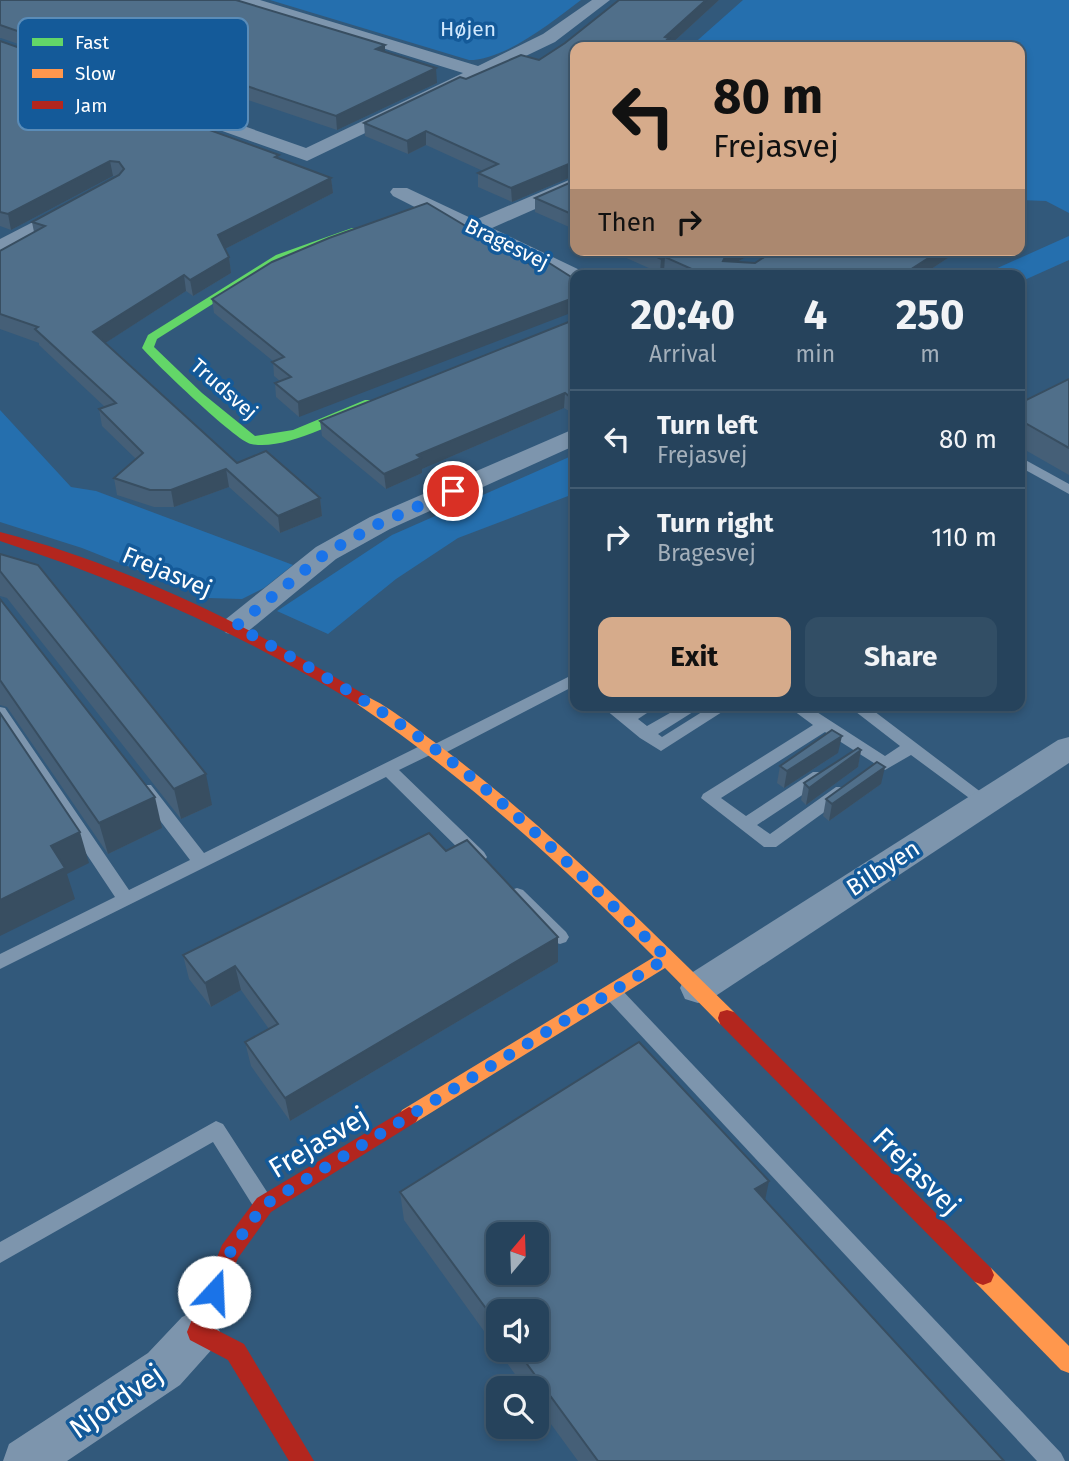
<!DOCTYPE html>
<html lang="en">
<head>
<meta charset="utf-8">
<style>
  body { margin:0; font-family:"Fira Sans",sans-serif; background:#324e65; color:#f1f3f6; height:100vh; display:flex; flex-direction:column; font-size:26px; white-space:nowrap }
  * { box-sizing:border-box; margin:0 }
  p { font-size:23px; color:#a4b0bb }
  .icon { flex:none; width:38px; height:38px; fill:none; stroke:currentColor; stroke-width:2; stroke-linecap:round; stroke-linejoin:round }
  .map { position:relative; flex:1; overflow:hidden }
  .details { position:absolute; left:570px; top:270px; width:455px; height:441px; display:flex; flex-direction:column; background:#26435c; border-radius:14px; box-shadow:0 4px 10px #0003,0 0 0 2px #425c72 }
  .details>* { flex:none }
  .top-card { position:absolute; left:570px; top:42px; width:455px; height:214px; border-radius:14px; box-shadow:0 4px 10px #0003,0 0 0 2px #425c72; background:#d6ab8b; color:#111; overflow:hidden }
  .needle { width:46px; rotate:19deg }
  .controls { position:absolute; left:486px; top:1222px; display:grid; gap:14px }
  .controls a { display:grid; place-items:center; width:63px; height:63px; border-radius:14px; background:#26435c; box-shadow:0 4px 10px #0003,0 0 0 2px #425c72; font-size:35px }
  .pin { position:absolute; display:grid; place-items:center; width:60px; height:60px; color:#fff; margin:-30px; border:4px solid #fff; border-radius:50%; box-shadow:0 2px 7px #0007 }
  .me { position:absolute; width:77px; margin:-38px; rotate:20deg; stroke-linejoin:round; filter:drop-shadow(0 0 5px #0008) }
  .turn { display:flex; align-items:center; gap:24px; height:147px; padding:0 28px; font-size:32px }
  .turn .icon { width:91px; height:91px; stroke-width:2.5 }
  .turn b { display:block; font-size:49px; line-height:60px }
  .then { display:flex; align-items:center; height:66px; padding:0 28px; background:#0003; gap:14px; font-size:26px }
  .eta { display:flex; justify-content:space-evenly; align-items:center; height:119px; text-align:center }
  .eta b { font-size:42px; font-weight:700; line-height:49px }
  .cta { display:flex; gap:14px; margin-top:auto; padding:14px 28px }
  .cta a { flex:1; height:80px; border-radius:14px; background:#d6ab8b; color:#111; font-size:28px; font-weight:700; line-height:80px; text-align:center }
  .cta a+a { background:#324e65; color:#f1f3f6 }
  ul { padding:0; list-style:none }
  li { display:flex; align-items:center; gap:21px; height:98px; padding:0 28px; border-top:2px solid #425c72 }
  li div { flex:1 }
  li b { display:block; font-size:26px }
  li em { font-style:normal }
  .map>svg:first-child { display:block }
  .green { fill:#256fae }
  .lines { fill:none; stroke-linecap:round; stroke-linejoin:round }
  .lane { fill:#7d95ad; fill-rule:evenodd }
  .street { fill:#7d95ad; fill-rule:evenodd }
  .fast { fill:#63d668; fill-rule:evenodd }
  .slow { fill:#ff974d; fill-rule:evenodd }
  .jam { fill:#b3261e; fill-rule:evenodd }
  .wall { fill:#455f77; fill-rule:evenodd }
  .shaded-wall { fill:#384e61 }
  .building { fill:#506f8a; stroke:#384e61; stroke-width:2; fill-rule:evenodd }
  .route { stroke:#1a73e8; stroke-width:12; stroke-dasharray:0 21.6 }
  .labels { text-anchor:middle; stroke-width:7; stroke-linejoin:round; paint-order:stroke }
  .far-park-label { font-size:21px; fill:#d0e8fd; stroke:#145a99 }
  .far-street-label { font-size:21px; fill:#fff; stroke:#145a99 }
  .street-label { font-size:24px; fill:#fff; stroke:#145a99 }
  .near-street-label { font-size:28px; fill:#fff; stroke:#145a99 }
  .key { fill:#145a99; stroke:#5a8cb8; stroke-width:2 }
  .key-label { font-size:19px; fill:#fff }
</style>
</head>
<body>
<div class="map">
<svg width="1069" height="1461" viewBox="0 0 1069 1461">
  <rect width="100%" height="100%" fill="#32597b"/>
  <g class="green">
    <path d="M270,0H581C552,22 505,60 469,60Z"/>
    <polygon points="743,0 1069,0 1069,213 1046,201 1020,200 1020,47 690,47"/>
    <polygon points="1069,236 1069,260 1020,282 1020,275 982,275"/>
    <polygon points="0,410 71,487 96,491 293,565 264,588 242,599 208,598 82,548 0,522"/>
    <polygon points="576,454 576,493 458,538 396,579 328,634 277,611 392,535"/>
  </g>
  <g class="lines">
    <g class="lane">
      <polygon points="1020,457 1069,484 1069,494 1020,467"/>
      <polygon points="576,673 576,685 443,754 432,754 399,770 484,852 487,857 484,862 472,862 386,777 0,969 0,954 115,897 0,724 0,707 5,708 129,890 190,860 139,793 137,789 139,785 151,785 204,853 426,743 437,743"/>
      <polygon points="600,705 619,705 627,711 638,705 659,705 638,719 647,726 684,705 704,705 658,734 662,737 713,705 733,705 661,751 640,738"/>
      <polygon points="786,705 806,705 885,756 900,746 847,705 866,705 994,802 992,806 980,806 911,755 885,770 825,732 721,798 746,816 813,772 825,772 827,776 825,780 757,825 770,834 836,787 848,787 850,791 848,795 776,847 764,847 701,798 703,794 813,725"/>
      <polygon points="517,888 523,890 566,932 569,937 566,942 560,944 554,942 511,900 508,895 511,890"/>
      <polygon points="613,985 620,988 1061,1453 1065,1461 1037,1461 606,998 604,993 606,988"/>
      <polygon points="216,1121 223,1124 269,1195 272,1202 269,1209 262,1211 255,1209 213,1142 0,1263 0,1242"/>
    </g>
    <g class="street">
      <polygon points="235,0 260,0 478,66 543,34 592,0 610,0 555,42 307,161 110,91 107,87 110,83 122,83 306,148 463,73 237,3"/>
      <polygon points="576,177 576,191 492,228 584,272 585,275 576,275 576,284 466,233 393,196 390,192 393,188 407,188 475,220"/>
      <polygon points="70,203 77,205 80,209 77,213 0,254 0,239"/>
      <polygon points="576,428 576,445 390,529 336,559 246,633 236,635 226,633 221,626 226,619 316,547 370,517"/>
      <polygon points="1069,737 1069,763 711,999 698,1003 685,999 680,988 685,977 1058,740"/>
      <polygon points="198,1310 214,1317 220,1332 214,1347 180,1385 67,1461 3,1461 9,1444 148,1353 182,1317"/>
    </g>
    <path class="fast" d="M352,228L356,229V233L284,259L157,339L154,347L202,393L255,436L293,430L365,400H373V406C341,419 287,451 251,444C236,441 155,363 142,348L148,335L276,255Z"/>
    <g class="slow">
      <path d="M362,695C383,701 419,731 437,744C545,824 639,919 734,1012L736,1018L734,1024L727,1026L720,1024L665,968L416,1122L409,1125L402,1122L399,1116L402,1110L654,957C561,864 465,777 357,704L354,700Z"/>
      <polygon points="983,1265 991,1268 1069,1346 1069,1373 1061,1370 975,1282 972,1275 975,1268"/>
    </g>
    <g class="jam">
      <path d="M0,532C125,564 257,630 367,696L370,700L362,705L357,704C244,635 126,582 0,541Z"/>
      <polygon points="727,1010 734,1012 991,1268 994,1275 991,1282 983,1285 975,1282 720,1024 718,1018 720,1012"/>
      <polygon points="409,1107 416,1110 419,1116 416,1122 271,1212 238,1258 211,1327 244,1344 314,1461 289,1461 228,1360 190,1340 187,1332 222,1245 257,1198"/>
    </g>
  </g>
  <g class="wall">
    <polygon points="0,0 385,45 385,52 437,83 337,130 171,74 164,95 1,38 0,38"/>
    <polygon points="619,0 719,0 669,46 576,47 576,175 512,202 478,187 478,173 483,171 426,145 408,154 365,136 364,123 466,79 539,60 565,43"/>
    <polygon points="0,41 156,96 158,111 331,178 333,193 225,249 229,257 231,273 193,296 186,291 105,343 237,463 320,498 322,516 280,533 229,487 174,507 154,507 117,495 114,478 136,459 102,426 99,409 105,407 39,345 39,343 0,329 0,251 34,232 32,222 117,176 113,176 11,230 0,226"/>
    <polygon points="576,180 576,230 535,212 535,198"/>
    <polygon points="329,238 299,417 276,397 275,383 280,381 274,376 273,361 214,313 212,299"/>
    <polygon points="613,250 759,250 737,262 755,263 775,250 960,250 922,275 672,275 664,271 660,273 613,252"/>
    <polygon points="576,319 576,414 574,414 564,408 422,469 422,473 386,489 322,436 320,421"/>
    <polygon points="1069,379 1069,475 1020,447 1020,403"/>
    <polygon points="0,554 212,805 181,819 7,598 0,596"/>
    <polygon points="0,599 162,828 108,854 7,707 0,705"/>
    <polygon points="861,750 858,767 806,805 801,800 804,783"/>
    <polygon points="838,753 784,788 777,783 780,766"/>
    <polygon points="881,784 829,821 823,816 826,799"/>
    <polygon points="446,851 558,937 558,962 290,1121 251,1066 245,1042 269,1029 241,990 211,1007 189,979 183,955"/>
    <path d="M400,1192L765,1200L1004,1461H578L537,1405V1388H525L404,1220ZM499,1311L537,1349H499Z"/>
  </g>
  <g class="shaded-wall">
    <polygon points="706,0 719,0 669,46 668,47 658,47 665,37"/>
    <polygon points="385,45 385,59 376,49"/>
    <polygon points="169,60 171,74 164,95 161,81"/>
    <polygon points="436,68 437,83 337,130 336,116"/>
    <polygon points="156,96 158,110 153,123 151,109"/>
    <polygon points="426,131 426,145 408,154 407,141"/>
    <polygon points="110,161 113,176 11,230 8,214"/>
    <polygon points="576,161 576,175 512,202 511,188"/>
    <polygon points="331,178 333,193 221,251 218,235"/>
    <polygon points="733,250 759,250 726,268 723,261 727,253"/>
    <polygon points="941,250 960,250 922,275 902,275"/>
    <polygon points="229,257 231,273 193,296 190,280"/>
    <polygon points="665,257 664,271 660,273 661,259"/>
    <polygon points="184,275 186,291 96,349 93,332"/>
    <polygon points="576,297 576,311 299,417 298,402"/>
    <polygon points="565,393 564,408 422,469 422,473 386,489 384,474 417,455"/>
    <polygon points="576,399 576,414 574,414 574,400"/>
    <polygon points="226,469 229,487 174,507 171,490"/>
    <polygon points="320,498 322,516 280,533 278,516"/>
    <polygon points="842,736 838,753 784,788 787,771"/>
    <polygon points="861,750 858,767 806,805 809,788"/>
    <polygon points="885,767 881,784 829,821 832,804"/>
    <polygon points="206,774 212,805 181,819 174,789"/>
    <polygon points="155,797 162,828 108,854 99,823"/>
    <polygon points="80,832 89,863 67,874 75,899 0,936 0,900 51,846"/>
    <polygon points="558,937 558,962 290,1121 285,1098"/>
    <polygon points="235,966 241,990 211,1007 205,983"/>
    <polygon points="769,1181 763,1210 755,1189"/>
  </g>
  <g class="building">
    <polygon points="0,0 236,0 385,45 376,49 436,68 336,116 169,60 161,81 0,25"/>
    <polygon points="619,0 706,0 665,37 669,38 659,47 576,47 576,161 511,188 478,173 498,164 426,131 407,141 364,123 460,77 466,79 521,55 539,60 565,43"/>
    <polygon points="0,41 156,96 151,109 279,155 275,157 331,178 218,235 229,257 190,280 184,275 93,332 237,463 266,451 320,498 278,516 226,469 171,490 150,490 114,478 143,453 99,409 116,403 35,329 38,327 0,314 0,251 45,226 32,222 119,175 124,169 119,162 110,161 8,214 0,212"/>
    <polygon points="576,180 576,216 535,198"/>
    <polygon points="427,203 533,266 546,261 576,280 576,297 298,402 275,383 291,377 272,362 284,357 212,299 272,262 329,238"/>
    <polygon points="642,250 733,250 727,253 723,261 755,263 775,250 941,250 902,275 705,275 665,257 661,259"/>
    <polygon points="576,319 576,399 574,400 565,393 417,455 421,458 384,474 320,421"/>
    <polygon points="1069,379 1069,448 1020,420 1020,403"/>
    <polygon points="0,554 38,565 206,774 174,789 0,571"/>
    <polygon points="0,599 155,797 99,823 0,680"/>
    <polygon points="0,713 80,832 51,846 65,868 0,900"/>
    <polygon points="832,730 842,736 787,771 780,766"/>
    <polygon points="858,748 861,750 809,788 804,783"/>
    <polygon points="877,762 885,767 832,804 826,799"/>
    <polygon points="429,833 446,851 467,840 558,937 285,1098 245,1042 278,1024 235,966 205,983 183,955"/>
    <path d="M639,1042L769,1181L755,1189L1004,1461H598L516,1349H537V1311H499V1326L400,1192ZM499,1234H537V1272H499Z"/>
  </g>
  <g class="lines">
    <path class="route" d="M214,1292L232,1248L264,1205L667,958C593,887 521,814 439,752C376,704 305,665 236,626L326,553L380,523L453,491"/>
  </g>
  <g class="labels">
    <g class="far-park-label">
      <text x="468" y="36">Højen</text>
    </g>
    <g class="far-street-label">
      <text transform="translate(507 244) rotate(26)" y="7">Bragesvej</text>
      <text transform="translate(224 389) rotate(41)" y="7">Trudsvej</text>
    </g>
    <g class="street-label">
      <text transform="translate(167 572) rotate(23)" y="8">Frejasvej</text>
      <text transform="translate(883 868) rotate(-33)" y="8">Bilbyen</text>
    </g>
    <g class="near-street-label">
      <text transform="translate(318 1142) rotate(-31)" y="10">Frejasvej</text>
      <text transform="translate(917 1171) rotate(45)" y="10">Frejasvej</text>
      <text transform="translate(116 1401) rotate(-35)" y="10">Njordvej</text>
    </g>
  </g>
  <rect x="18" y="18" width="230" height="112" rx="10" class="key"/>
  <rect x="32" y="38" width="31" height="8" fill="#63d668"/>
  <rect x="32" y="69" width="31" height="9" fill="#ff974d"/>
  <rect x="32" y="101" width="31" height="8" fill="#b3261e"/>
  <g class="key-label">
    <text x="75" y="49">Fast</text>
    <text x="75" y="80">Slow</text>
    <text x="75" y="112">Jam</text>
  </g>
</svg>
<div class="controls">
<a><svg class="needle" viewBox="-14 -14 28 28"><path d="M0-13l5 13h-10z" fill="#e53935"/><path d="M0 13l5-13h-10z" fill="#a4b0bb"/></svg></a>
<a><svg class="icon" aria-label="sound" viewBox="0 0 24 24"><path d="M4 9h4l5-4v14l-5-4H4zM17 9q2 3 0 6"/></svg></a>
<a><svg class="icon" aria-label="search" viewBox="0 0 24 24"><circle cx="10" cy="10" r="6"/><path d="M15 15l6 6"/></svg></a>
</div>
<div class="pin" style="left:453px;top:491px;background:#d93025"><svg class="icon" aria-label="arrive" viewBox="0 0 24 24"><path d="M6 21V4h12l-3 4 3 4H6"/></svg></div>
<svg class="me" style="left:214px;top:1292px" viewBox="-20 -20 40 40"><circle r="19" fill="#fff"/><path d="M0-13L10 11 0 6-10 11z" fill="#1a73e8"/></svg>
<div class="top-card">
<div class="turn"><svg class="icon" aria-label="left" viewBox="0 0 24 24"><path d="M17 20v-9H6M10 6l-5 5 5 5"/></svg><div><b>80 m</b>Frejasvej</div></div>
<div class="then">Then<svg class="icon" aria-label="right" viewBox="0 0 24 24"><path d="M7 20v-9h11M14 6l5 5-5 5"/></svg></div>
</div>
<section class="details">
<div class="eta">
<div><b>20:40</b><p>Arrival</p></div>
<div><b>4</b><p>min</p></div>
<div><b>250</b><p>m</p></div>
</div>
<ul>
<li><svg class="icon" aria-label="left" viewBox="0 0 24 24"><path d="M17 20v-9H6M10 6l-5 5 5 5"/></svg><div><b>Turn left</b><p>Frejasvej</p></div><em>80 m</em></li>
<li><svg class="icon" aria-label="right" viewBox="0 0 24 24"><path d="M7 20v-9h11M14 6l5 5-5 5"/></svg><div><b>Turn right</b><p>Bragesvej</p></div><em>110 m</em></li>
</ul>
<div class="cta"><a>Exit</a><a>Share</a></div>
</section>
</div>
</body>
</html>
